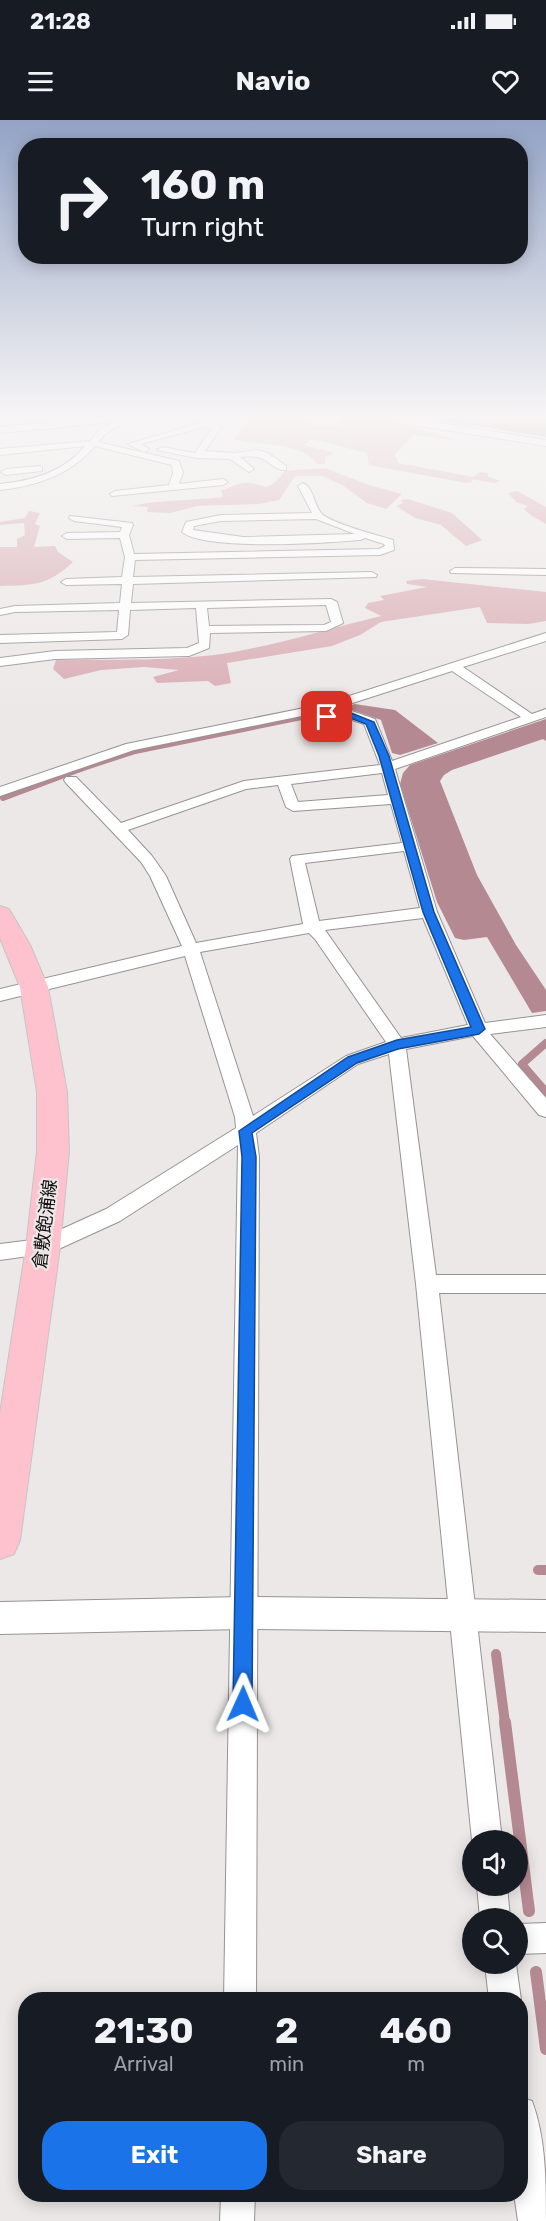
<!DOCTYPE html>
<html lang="en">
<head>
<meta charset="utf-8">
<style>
  body { margin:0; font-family:Rubik,"Noto Sans JP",sans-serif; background:#242831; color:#f1f3f6; height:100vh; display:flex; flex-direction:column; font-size:22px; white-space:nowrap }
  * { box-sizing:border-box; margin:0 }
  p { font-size:20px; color:#9ea1a6 }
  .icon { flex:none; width:33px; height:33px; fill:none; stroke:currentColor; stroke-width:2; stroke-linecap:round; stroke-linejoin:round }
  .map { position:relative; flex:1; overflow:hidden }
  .side { position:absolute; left:18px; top:1872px; width:510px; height:210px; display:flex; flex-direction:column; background:#171b24; border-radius:24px; box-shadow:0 3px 15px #0003 }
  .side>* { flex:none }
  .banner { position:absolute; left:18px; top:18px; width:510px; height:126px; border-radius:24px; box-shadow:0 3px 15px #0003; background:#171b24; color:#f1f3f6; overflow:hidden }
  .controls { position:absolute; left:462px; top:1710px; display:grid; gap:12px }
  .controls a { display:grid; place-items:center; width:66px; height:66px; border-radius:50%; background:#171b24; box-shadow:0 3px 15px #0003; font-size:30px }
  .pin { position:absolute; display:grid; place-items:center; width:51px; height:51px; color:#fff; margin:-26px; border-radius:12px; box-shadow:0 3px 9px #0006 }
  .me { position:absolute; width:66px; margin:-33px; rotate:1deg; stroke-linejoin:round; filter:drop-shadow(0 0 4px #0008) }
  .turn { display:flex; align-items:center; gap:21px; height:126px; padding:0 24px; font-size:27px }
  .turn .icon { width:78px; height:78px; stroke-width:2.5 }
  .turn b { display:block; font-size:42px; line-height:51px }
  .eta { display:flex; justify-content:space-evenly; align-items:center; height:102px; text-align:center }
  .eta b { font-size:36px; font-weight:700; line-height:42px }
  .button { display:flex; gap:12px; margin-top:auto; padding:12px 24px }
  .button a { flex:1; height:69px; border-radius:24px; background:#1a73e8; color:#fff; font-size:24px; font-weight:700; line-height:69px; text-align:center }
  .button a+a { background:#242831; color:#f1f3f6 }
  .status { display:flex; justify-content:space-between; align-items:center; height:42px; padding:0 30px; background:#171b24; direction:ltr }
  .status svg { height:16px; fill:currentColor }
  header { display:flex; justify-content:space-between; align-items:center; height:78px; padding:0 24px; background:#171b24; font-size:27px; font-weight:700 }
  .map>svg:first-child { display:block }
  .forest { fill:#d9adb4 }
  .water { fill:#b48991 }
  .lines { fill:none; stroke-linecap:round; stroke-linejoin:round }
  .stream-far4 { stroke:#b48991; stroke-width:4.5 }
  .stream-far3 { stroke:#b48991; stroke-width:6 }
  .stream-far2 { stroke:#b48991; stroke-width:8 }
  .stream-far1 { stroke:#b48991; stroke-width:10 }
  .stream { stroke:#b48991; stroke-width:12 }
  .minor-casing { stroke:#979293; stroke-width:2 }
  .tertiary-casing { stroke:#979293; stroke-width:2 }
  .primary-casing { stroke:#c6c5c5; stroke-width:2 }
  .minor { fill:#fff; fill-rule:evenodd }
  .tertiary { fill:#fff; fill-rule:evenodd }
  .primary { fill:#fec1ce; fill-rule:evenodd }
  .route { fill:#1a73e8; stroke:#114b97; stroke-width:1.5 }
  .labels { text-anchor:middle; stroke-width:4.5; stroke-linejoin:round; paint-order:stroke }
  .street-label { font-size:18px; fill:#100e0e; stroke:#ede8e8 }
</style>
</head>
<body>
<div class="status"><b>21:28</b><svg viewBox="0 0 49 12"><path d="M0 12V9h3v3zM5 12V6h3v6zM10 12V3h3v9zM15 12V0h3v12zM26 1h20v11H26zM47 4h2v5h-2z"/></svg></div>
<header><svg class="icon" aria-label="menu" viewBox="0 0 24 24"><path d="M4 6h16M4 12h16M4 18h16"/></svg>Navio<svg class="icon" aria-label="heart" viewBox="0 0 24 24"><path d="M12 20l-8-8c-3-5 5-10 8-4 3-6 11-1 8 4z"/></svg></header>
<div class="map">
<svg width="546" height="2101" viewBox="0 0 546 2101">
  <rect width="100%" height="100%" fill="#ede8e8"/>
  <g class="forest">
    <path d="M250,298H309L302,301L317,306L343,307L347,306L338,301C359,289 433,313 456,320L413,315L395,334L398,343L473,357L480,352L488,353V357L500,361L494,363L471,359L472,362L466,363L369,345L367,333L312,319L303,325L335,333L325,337V344H317C300,321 260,327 234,319Z"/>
    <path d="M325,348L369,365L402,374L386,389L367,383L342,365L322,356H295L279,380L259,384L197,386L170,393L147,392L148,387L132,386C162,379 193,381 223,377L221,370C229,369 235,364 243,363C268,361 263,378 285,351Z"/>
    <polygon points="517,371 546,387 546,404 532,396 524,389 528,386 516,382 508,373"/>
    <polygon points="408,379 452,393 482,420 466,426 441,405 415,398 396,386 403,383 401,380"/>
    <path d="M29,391L40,393L35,404L40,406L34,427L55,426L58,432L73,442C47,466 34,465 0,466V427H17V419L25,415L24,403L0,405V402L25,398Z"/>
    <path d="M422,459L546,472V501L528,504L487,503L480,487L381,502L360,515L332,526L227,543L231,563L215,566L208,561L157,563L153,557L179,550L144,547L101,550L64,559L53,549L56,540C114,539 176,542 234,532C283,523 332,508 381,496L365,488L368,483L384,480L380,476L427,467L407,464L406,461Z"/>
  </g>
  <g class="water">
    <polygon points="427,298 546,298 546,317"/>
    <polygon points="355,584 395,590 438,623 400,635 392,633 381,600 344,587"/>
    <polygon points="546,599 546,621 543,619 452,650 444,655 440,661 477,755 516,825 546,870 546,891 532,893 487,817 464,820 455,818 437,782 400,664 403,653 410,645"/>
  </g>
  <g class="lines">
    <polyline class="stream-far4" points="79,650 134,632 355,587"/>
    <polyline class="stream-far3" points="3,678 83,648"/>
    <polyline class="stream-far2" points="546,923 522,944 546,972"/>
    <g class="stream-far1">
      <polyline points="538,1450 546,1450"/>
      <polyline points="496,1534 505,1603"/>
    </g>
    <g class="stream">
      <polyline points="505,1602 529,1791"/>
      <polyline points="536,1852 546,1929"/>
    </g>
    <g class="minor-casing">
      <g id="minor">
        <path d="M99,298H131L104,315L98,322L179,341L183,353L179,364L223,359L228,362L223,365L112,376L110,374L115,371L169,365L173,353L172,345L95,326C70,355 37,366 0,370V364C32,361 64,352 85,326L0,335V329L90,321L98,311L114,302L0,313V307Z"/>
        <path d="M217,298L225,300L217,304L221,307L205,331L234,333L258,330L268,333L286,346V350C270,351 269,332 240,337L254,349L249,352L230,339L197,338L157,330L162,327L195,333L212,308L208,306L141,324L149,329L144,332L128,324Z"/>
        <polygon points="39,346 42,347 42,351 6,355 1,352 6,349"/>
        <path d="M303,363C314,368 314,386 322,394C333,404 377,415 393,420L394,430L380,435L135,440L133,457L372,452L377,455L376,457L133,464L131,483L331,479L337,482L343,503L326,511L210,513L209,528L189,536L55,539L0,546V538L55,531L187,528L199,523L196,488L130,490L128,515L122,519L0,523V515L117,512L119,490L15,492L0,495V489L15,486L120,483L122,464L66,465L61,462L66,459L122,457L125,437L120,418L67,419L62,416L67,413L120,412L122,407L74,401L69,398L70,396L132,403L133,405L129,415L134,434L379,429L385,426L384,424L365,418L360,420C327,423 205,431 182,412L186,402L221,395L312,393L298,366ZM316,399L355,414L243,417L193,410L194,406L221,401ZM326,485L331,502L324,505L209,506L207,488Z"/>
        <polygon points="455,448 546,449 546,455 451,453 450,451"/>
        <path d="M546,513V521L463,547L532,594L546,589V597L395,649L437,792L485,903L546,895V907L490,914L546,978V997L539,995L473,916L406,929L436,1155H546V1173H439L502,1720H472L416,1164L389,934L358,944L256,1013L259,1037L256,1880H224L238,1025L120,1101L50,1133L0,1140V1124L40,1119L106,1089L236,1008L235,997L185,836L0,881V869L182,826L150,756L141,742L66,663L64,660L66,657H76L121,703L244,661L380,645L364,604L326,591L134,630L0,676V667L126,624L324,584ZM452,551L521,597L392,641L375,599L340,587ZM382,653L388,675L298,682L291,664ZM278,665L286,687L293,691L391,684L402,723L292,736L290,739L303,804L196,823L166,756L152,736L128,710L246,669ZM404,731L420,788L319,801L305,743ZM423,798L468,905L401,918L325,810ZM309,813L315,819L386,922L346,936L253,996L200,832Z"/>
        <polygon points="477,1766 507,1766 510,1798 480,1798"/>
        <polygon points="546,1803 546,1833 518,1834 518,1804"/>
        <polygon points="485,1844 516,1844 521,1880 520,1881 489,1880"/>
        <path d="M520,1977L532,1981C546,2018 546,2062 546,2101H518L514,2074H520Z"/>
        <polygon points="221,2074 255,2074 254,2101 220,2101"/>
      </g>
    </g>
    <g class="tertiary-casing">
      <g id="tertiary">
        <polygon points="383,298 410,298 546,320 546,326 388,301"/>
        <polygon points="243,1477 546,1480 546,1512 243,1509 0,1514 0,1482"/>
      </g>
    </g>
    <g class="primary-casing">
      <polygon id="primary" points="0,786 9,789 30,825 48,867 67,972 69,1031 60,1127 20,1420 14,1434 0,1439 0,1293 26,1127 37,1031 37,972 20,867 0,818"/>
    </g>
    <use href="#minor" class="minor"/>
    <use href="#tertiary" class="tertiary"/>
    <use href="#primary" class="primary"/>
  </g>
  <linearGradient id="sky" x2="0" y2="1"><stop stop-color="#93a3c5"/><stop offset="0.5" stop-color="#f7f5f5"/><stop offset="1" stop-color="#f7f5f5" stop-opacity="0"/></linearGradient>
  <rect width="546" height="592" fill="url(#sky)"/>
  <polygon class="route" points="346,591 374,602 389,636 434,792 485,909 479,914 398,929 357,943 252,1013 256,1037 252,1584 249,1590 243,1593 236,1590 233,1584 242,1037 239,1011 348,937 397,920 471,907 423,792 379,636 366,604 345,596 327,600 322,597"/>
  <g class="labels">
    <g class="street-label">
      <text transform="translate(45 1104) rotate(-83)" y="6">倉敷飽浦線</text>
    </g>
  </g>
</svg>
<div class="controls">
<a><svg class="icon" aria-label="sound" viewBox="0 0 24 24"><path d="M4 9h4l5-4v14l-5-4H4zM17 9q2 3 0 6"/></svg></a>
<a><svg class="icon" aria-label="search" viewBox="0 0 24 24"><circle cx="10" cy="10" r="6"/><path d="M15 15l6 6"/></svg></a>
</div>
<div class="pin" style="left:327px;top:597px;background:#d93025"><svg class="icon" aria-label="arrive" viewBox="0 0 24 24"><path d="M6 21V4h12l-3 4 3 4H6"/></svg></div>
<svg class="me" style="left:243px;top:1584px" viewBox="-20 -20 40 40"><path d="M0-17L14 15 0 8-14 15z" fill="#1a73e8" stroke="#fff" stroke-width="4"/></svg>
<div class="banner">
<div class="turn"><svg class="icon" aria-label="right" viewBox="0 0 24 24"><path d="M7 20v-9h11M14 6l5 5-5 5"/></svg><div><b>160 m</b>Turn right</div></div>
</div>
<section class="side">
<div class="eta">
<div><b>21:30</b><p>Arrival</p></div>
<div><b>2</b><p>min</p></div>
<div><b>460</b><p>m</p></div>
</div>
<div class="button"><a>Exit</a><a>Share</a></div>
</section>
</div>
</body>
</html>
